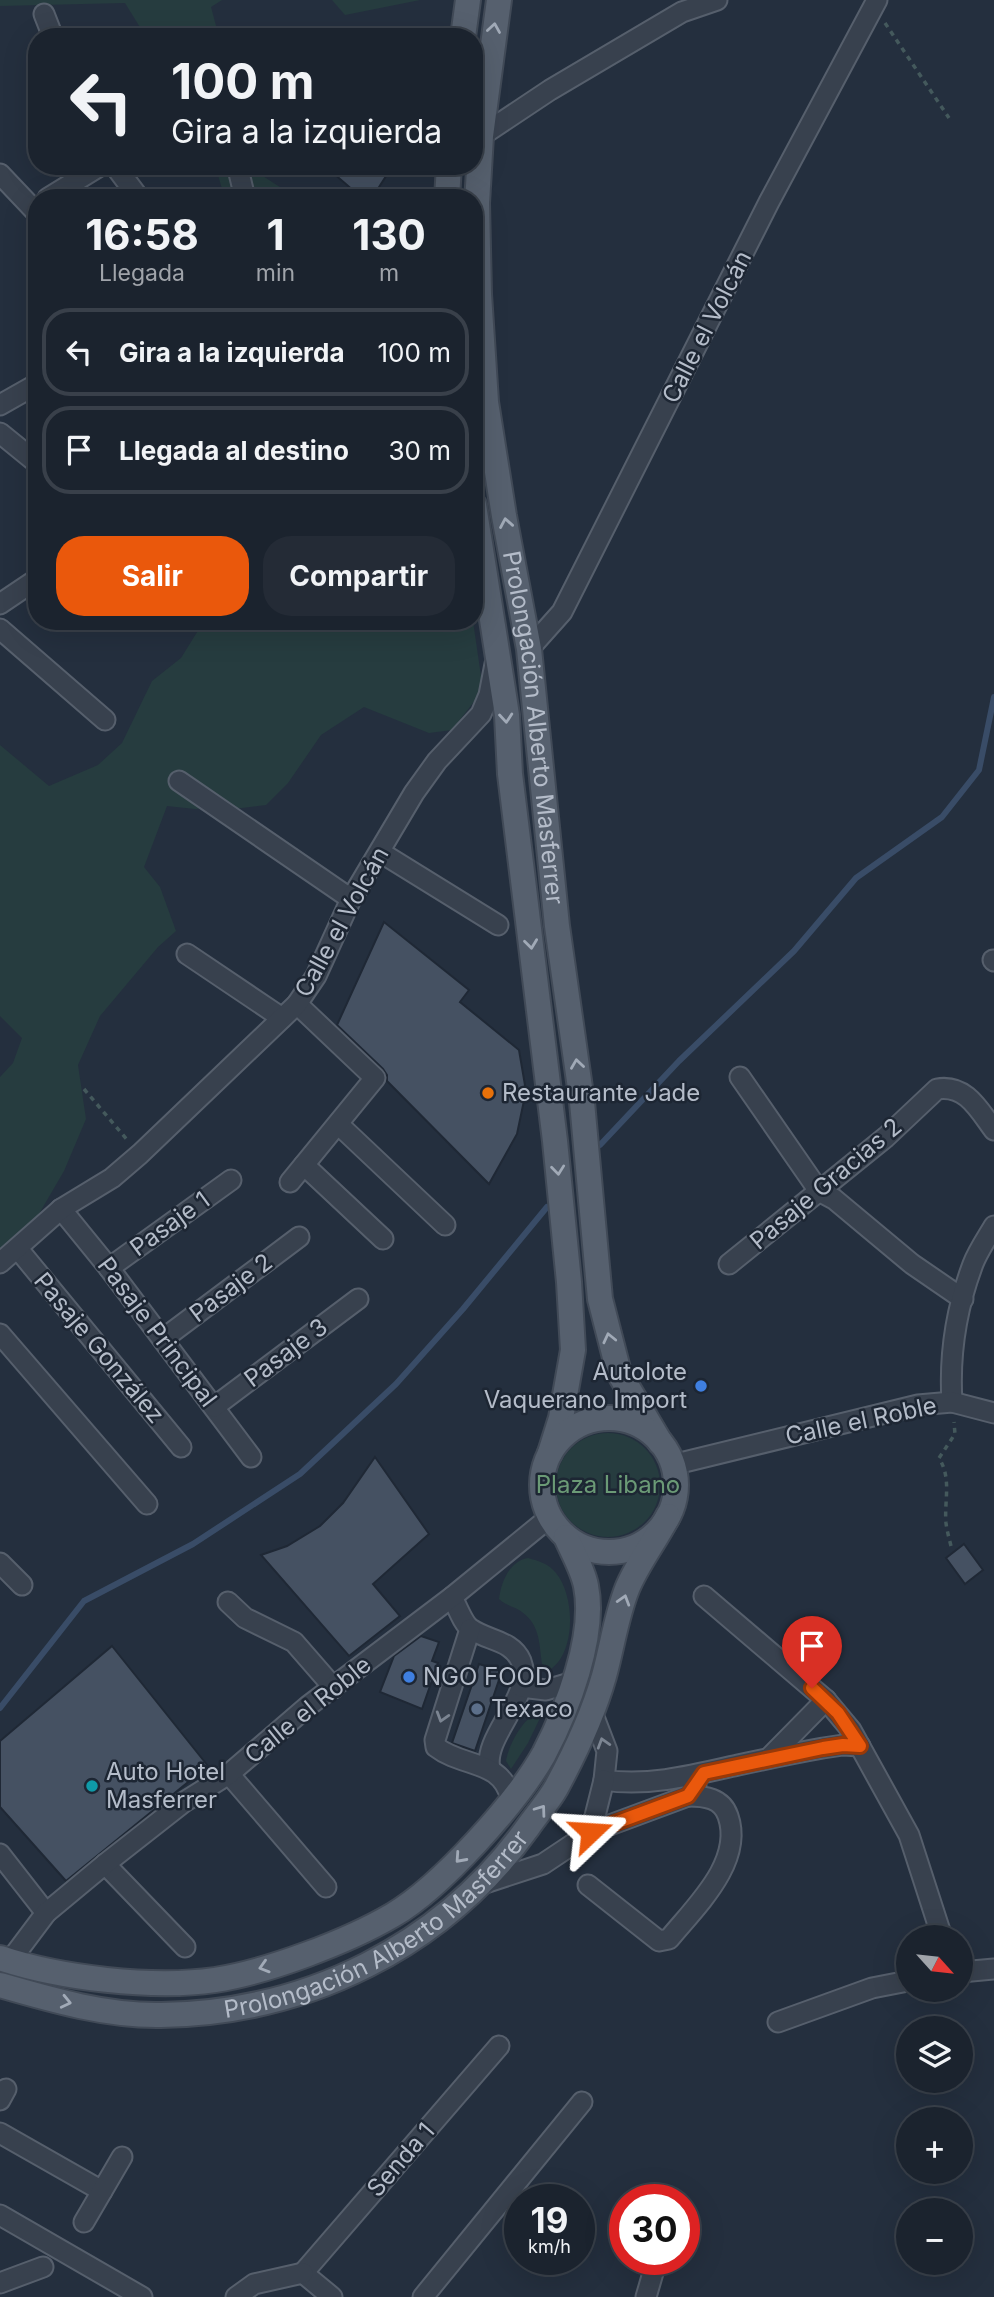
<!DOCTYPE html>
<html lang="es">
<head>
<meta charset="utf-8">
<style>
  body { margin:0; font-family:Inter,sans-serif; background:#242b36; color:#f1f3f6; height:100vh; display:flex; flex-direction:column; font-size:26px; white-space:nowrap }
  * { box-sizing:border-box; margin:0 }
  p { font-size:23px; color:#a0a4aa }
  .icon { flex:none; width:38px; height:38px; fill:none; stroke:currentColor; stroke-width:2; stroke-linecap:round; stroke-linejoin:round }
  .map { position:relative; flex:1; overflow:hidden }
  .side { position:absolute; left:28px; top:189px; width:455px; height:441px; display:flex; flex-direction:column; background:#1b232e; border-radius:28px; box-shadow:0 7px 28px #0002,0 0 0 2px #39404a }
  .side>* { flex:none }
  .banner { position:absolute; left:28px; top:28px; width:455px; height:147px; border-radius:28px; box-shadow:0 7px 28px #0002,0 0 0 2px #39404a; background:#1b232e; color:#f1f3f6; overflow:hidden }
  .needle { width:46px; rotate:117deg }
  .controls { position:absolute; left:896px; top:1925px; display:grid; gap:14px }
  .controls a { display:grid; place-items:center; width:77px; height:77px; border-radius:50%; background:#1b232e; box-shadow:0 7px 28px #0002,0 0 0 2px #39404a; font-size:35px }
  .speed { position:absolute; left:504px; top:2184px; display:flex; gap:14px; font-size:35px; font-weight:700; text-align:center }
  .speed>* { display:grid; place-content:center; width:91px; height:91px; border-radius:50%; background:#1b232e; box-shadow:0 7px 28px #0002,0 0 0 2px #39404a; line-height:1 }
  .speed small { font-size:18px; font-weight:400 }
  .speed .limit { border:10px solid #d22; background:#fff; color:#111 }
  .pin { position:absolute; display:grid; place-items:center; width:60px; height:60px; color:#fff; margin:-72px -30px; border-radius:50% 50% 50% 0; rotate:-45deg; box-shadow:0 0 7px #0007 }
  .pin .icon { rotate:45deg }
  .me { position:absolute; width:77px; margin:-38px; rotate:70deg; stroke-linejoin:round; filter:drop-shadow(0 0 5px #0008) }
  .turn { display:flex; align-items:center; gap:24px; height:147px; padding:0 28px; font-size:32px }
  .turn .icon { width:91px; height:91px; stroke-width:2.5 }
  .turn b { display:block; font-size:49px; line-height:60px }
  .eta { display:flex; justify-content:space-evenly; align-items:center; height:119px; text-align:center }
  .eta b { font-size:42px; font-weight:700; line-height:49px }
  .button { display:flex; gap:14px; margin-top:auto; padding:14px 28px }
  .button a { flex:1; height:80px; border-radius:28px; background:#ea580c; color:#fff; font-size:28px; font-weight:700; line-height:80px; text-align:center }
  .button a+a { background:#242b36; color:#f1f3f6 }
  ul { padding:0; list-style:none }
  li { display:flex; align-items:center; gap:21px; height:88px; margin:0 14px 10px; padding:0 14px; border:4px solid #39404a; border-radius:28px }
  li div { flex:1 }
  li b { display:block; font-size:26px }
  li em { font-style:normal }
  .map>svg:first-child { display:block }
  .green { fill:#263c3f }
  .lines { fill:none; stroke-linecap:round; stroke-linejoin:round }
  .stream { stroke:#394c67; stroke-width:6 }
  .building { fill:#455162; stroke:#1f2835; stroke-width:2 }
  .minor-casing { stroke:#565f6c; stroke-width:23 }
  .major-casing { stroke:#414a57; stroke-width:28 }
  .path { stroke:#44595c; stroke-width:3.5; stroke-dasharray:5 5; stroke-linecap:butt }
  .minor { stroke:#38414e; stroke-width:19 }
  .major { stroke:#56606e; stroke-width:24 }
  .oneway { stroke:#a1aab7 }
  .oneway2 { stroke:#7c8592 }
  .route-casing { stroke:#983908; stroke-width:18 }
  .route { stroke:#ea580c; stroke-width:12 }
  .food-dot { fill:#e8710a; stroke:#1d2633; stroke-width:2.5 }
  .shop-dot { fill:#3f7fe0; stroke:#1d2633; stroke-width:2.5 }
  .service-dot { fill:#5c6f8a; stroke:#1d2633; stroke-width:2.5 }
  .culture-dot { fill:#0f9aa8; stroke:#1d2633; stroke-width:2.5 }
  .labels { text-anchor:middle; stroke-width:5; stroke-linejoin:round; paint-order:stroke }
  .street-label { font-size:24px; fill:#b4bcc9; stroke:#1d2633 }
  .poi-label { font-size:24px; fill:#b4bcc9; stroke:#1d2633; text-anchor:start }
  .park-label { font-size:24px; fill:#6b9a76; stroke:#1d2633 }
</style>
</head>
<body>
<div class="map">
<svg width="994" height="2297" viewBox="0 0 994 2297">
  <rect width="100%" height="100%" fill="#242f3e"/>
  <g class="green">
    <polygon points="0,0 222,0 211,7 219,37 146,37 125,3 0,6"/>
    <polygon points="332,0 420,0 345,15"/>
    <polygon points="215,166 254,166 255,171 297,198 225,198"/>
    <polygon points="204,621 473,621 483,690 452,730 429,733 364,707 321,735 288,783 266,805 242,808 195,809 167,806 144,867 160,887 176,931 158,947 100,1016 78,1065 86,1119 64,1171 29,1231 0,1254 0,1077 13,1063 22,1038 0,1016 0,745 49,786 98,765 122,743 152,681 181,658"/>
    <circle cx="608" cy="1485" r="52"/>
    <path d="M528,1558C539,1561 549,1564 556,1573C575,1596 576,1651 551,1669L542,1664C539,1642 540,1623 519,1610C512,1606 505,1605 499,1599C501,1583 509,1561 528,1558Z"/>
    <path d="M532,1716L540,1718L528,1743L511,1769L506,1761C508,1747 520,1724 532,1716Z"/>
  </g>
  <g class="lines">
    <g class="stream">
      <polyline points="600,1145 679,1061 794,951 856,878 942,817 979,770 994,697"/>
      <polyline points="0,1708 84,1601 193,1544 300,1474 396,1384 463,1309 547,1207"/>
    </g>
  </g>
  <g class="building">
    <polygon points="325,166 376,166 388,173 372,198 362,198"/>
    <polygon points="384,922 469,990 460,1002 519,1050 526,1091 517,1134 489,1184 387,1081 387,1075 383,1069 337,1025"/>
    <polygon points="375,1457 429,1534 373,1584 400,1616 349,1656 261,1555 287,1546 320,1526 343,1503"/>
    <polygon points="964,1544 983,1570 965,1584 946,1558"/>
    <polygon points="421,1636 439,1642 432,1661 438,1663 422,1709 380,1692 394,1656"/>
    <polygon points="112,1646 208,1766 66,1881 0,1807 0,1741"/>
    <polygon points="479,1664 502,1671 475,1751 452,1743"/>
  </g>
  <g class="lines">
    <g class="minor-casing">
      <g id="minor">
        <polyline points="44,14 53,37"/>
        <polyline points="481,136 550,90 682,12 717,0"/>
        <polyline points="115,166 139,198"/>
        <polyline points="239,173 245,198"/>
        <polyline points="0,174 37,213"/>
        <polyline points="48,198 100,166"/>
        <polyline points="0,405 37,384"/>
        <polyline points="0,433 37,463"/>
        <polyline points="0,604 37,579"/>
        <polyline points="0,629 105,720"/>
        <polyline points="529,649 562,612 769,202 877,0"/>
        <polyline points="179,781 351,899"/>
        <polyline points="380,852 498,925"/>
        <polyline points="187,954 282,1018"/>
        <polyline points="993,960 994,961"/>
        <polyline points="740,1077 819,1191 834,1199 912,1264 963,1299"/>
        <polyline points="338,1124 445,1225"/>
        <polyline points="304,1165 383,1239"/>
        <polyline points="290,1182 375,1078 297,1004"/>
        <polyline points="61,1209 109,1268 251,1457"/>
        <polyline points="18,1249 181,1447"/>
        <polyline points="0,1263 61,1209 112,1178 140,1154 297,1004 316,976 351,899 414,793 437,761 481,714 489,695 495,664"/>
        <path d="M729,1264L886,1137L937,1089C966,1084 979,1110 994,1130"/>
        <polyline points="109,1268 231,1180"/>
        <polyline points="0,1334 147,1504"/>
        <polyline points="163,1339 299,1237"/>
        <path d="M952,1402C949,1354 956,1309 973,1264C978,1251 987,1238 994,1226"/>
        <polyline points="214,1407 358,1299"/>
        <polyline points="672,1465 918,1405 952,1402 994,1413"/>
        <polyline points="0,1563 22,1585"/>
        <polyline points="704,1596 826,1700 851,1730 909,1835 942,1937"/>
        <path d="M452,1597C457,1606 463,1624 471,1629C488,1641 512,1640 521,1661C535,1696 482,1736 490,1769"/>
        <polyline points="228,1602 245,1618 294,1642 334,1688"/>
        <path d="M470,1629L435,1740L436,1747C463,1768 502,1759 511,1799"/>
        <polyline points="521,1687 546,1690 573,1682"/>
        <path d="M592,1712L607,1751L604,1780C648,1787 694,1775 738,1765C766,1759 795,1753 823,1748L843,1745L860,1746"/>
        <polyline points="769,1758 826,1700"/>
        <polyline points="229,1774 326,1887"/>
        <polyline points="591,1832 604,1780"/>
        <polyline points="0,1854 46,1913"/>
        <polyline points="105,1864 185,1947"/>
        <polyline points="479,1885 543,1864 591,1832 688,1796 696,1785"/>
        <path d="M588,1885L659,1941L669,1939C695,1907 744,1862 728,1816C722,1798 705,1796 688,1796"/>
        <polyline points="10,1961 46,1913 105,1864 184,1802 229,1774 308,1706 452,1597 550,1517"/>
        <polyline points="961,1972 994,1969"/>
        <polyline points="778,2022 872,1988 908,1981"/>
        <polyline points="0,2100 6,2089"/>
        <polyline points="0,2133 102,2191"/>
        <polyline points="0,2215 142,2297"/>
        <polyline points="84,2222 122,2157"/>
        <polyline points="303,2273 499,2046"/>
        <polyline points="303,2273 332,2297"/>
        <polyline points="0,2283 43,2267"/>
        <polyline points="236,2297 254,2284 303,2273"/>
        <polyline points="423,2297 582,2102"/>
        <polyline points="646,2297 657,2259"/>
      </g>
    </g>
    <g class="major-casing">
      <g id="major">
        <path id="s1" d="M499,0L481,136L477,203L479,294L486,402L504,516L529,649L557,926L582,1102L600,1299L619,1373L660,1442"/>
        <polyline points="463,37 468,0"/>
        <polyline points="447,198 449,166"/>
        <polyline points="474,505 507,715 510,774 555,1141 569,1282 573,1350 561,1418 550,1453"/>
        <circle cx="609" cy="1485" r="67"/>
        <path d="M0,1958C60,1978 152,1989 215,1980C267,1972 347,1942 393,1915C441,1887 517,1802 544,1754C567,1710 596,1636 586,1586C583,1570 573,1553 566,1537"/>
        <path id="s2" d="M0,1985C52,2000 107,2016 161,2015C307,2013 443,1946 528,1827C537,1814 548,1802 556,1788C575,1753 593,1715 604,1676C612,1647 616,1617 627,1589C637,1564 656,1540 668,1516"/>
      </g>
    </g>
    <g class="path">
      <polyline points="885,23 949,118"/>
      <polyline points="84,1089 129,1142"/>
      <path d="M951,1546C949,1538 947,1531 946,1523C944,1500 952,1479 939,1458L955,1434L954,1422"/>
    </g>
    <use href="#minor" class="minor"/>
    <use href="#major" class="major"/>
  </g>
  <defs><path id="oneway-chevron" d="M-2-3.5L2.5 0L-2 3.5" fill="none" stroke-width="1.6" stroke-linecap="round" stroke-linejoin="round" transform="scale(1.75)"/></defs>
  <g class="oneway">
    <use href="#oneway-chevron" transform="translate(494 28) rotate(-81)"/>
    <use href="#oneway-chevron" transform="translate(506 523) rotate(-100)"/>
    <use href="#oneway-chevron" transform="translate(506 718) rotate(85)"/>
    <use href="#oneway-chevron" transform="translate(531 944) rotate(83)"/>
    <use href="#oneway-chevron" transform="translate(577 1064) rotate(-98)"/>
    <use href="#oneway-chevron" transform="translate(558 1170) rotate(84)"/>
    <use href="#oneway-chevron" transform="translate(609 1338) rotate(-103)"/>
    <use href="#oneway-chevron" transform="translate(624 1600) rotate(-73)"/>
    <use href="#oneway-chevron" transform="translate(541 1810) rotate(-54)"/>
    <use href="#oneway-chevron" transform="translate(460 1858) rotate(132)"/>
    <use href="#oneway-chevron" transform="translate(264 1967) rotate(163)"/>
    <use href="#oneway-chevron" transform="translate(66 2002) rotate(13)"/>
  </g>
  <g class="oneway2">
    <use href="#oneway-chevron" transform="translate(442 1717) rotate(107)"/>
    <use href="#oneway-chevron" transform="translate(603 1743) rotate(-107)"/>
  </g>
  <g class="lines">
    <g class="route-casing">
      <polyline id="route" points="591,1832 688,1796 704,1773 823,1748 843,1745 860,1746 838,1713 812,1688"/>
    </g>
    <use href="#route" class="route"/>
  </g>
  <circle class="food-dot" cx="488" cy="1093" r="7"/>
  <g class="shop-dot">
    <circle cx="701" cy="1386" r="7"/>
    <circle cx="409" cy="1677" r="7"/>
  </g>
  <circle class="service-dot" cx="477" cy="1709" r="7"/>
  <circle class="culture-dot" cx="92" cy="1786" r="7"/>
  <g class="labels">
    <g class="street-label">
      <text transform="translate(707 327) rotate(-63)" y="8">Calle el Volcán</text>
      <text dy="8" stroke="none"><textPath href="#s1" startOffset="733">Prolongación Alberto Masferrer</textPath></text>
      <text transform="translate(342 922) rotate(-61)" y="8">Calle el Volcán</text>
      <text transform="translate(826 1184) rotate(-40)" y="8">Pasaje Gracias 2</text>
      <text transform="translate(170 1224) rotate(-36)" y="8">Pasaje 1</text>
      <text transform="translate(231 1288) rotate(-37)" y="8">Pasaje 2</text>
      <text transform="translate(157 1332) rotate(53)" y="8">Pasaje Principal</text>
      <text transform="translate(99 1348) rotate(50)" y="8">Pasaje González</text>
      <text transform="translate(286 1353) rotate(-37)" y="8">Pasaje 3</text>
      <text transform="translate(861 1421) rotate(-12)" y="8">Calle el Roble</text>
      <text transform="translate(308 1710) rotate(-39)" y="8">Calle el Roble</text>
      <text dy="8" stroke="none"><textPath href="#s2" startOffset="406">Prolongación Alberto Masferrer</textPath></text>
      <text transform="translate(401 2160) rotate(-49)" y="8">Senda 1</text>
    </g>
    <g class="poi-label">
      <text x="502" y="1101">Restaurante Jade</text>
      <text x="687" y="1380" text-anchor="end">Autolote<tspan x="687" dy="28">Vaquerano Import</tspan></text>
      <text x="423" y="1685">NGO FOOD</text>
      <text x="491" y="1717">Texaco</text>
      <text x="106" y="1780">Auto Hotel<tspan x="106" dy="28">Masferrer</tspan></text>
    </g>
    <g class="park-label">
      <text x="608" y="1493">Plaza Libano</text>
    </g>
  </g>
</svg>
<div class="controls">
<a><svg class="needle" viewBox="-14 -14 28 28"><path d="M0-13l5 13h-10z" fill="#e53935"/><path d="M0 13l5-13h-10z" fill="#a0a4aa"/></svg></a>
<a><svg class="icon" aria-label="layers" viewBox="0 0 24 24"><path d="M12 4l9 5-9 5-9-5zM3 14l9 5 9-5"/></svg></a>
<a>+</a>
<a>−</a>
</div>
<div class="speed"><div>19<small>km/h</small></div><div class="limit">30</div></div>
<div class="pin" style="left:812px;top:1688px;background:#d93025"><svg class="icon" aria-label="arrive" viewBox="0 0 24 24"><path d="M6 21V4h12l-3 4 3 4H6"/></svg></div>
<svg class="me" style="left:591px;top:1832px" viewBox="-20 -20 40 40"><path d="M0-17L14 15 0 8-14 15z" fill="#ea580c" stroke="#fff" stroke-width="4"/></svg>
<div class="banner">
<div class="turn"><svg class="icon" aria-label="left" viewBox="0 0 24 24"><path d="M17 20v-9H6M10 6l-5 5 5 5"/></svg><div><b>100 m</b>Gira a la izquierda</div></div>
</div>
<section class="side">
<div class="eta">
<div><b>16:58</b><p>Llegada</p></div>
<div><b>1</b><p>min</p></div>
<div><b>130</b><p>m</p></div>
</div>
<ul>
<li><svg class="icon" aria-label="left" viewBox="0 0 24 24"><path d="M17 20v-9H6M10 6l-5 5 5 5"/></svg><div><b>Gira a la izquierda</b></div><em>100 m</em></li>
<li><svg class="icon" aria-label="arrive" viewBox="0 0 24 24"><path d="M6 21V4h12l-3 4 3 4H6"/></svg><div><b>Llegada al destino</b></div><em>30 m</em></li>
</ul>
<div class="button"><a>Salir</a><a>Compartir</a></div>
</section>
</div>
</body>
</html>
